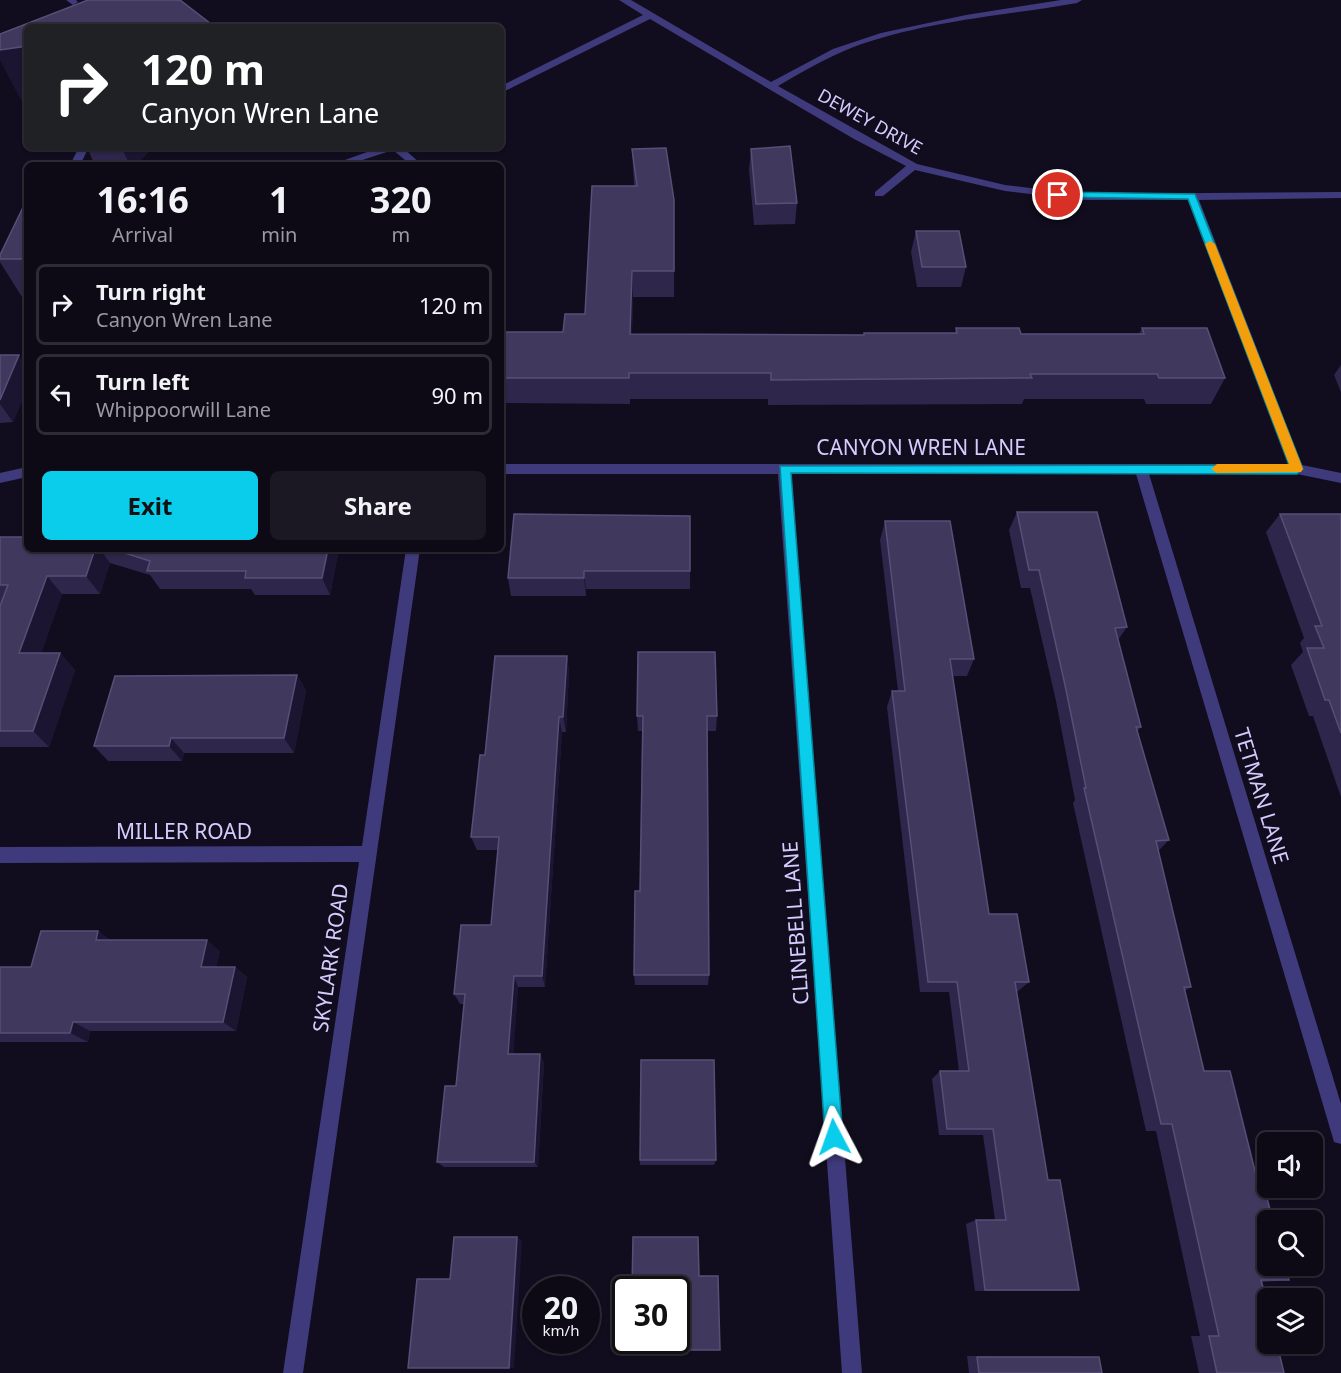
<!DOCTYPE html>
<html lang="en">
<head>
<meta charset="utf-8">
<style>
  body { margin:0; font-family:"Noto Sans",sans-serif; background:#1b1823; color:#f1f3f6; height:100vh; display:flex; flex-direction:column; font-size:22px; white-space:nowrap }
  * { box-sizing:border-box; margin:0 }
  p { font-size:20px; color:#9a9aa1 }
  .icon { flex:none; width:33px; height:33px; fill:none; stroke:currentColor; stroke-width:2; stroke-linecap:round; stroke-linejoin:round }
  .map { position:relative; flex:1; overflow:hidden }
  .panel { position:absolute; left:24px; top:162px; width:480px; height:390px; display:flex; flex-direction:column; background:#0d0a16; border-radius:9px; box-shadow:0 2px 4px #0004,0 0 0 2px #2d2b35 }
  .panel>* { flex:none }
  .top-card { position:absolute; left:24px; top:24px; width:480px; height:126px; border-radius:9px; box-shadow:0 2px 4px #0004,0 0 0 2px #2d2b35; background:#202124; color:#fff; overflow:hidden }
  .tools { position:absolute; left:1257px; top:1132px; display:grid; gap:12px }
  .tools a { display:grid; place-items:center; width:66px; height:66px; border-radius:9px; background:#0d0a16; box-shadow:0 2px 4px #0004,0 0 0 2px #2d2b35; font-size:30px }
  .speed { position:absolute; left:522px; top:1276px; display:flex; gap:12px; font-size:30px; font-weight:700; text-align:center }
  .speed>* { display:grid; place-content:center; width:78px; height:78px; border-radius:50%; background:#0d0a16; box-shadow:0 2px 4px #0004,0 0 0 2px #2d2b35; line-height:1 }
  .speed small { font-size:15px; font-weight:400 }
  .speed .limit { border:3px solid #111; border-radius:9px; background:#fff; color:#111 }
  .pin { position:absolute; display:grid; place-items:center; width:51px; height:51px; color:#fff; margin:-26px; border:3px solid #fff; border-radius:50%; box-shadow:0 2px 6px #0007 }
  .me { position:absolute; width:66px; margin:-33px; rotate:356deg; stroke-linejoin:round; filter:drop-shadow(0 0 4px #0008) }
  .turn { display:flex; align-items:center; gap:21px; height:126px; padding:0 18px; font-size:27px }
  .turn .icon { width:78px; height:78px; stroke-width:2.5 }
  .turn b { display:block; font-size:42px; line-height:51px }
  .eta { display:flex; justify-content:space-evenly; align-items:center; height:102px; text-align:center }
  .eta b { font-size:36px; font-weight:700; line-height:42px }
  .button { display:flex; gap:12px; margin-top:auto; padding:12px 18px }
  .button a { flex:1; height:69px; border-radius:9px; background:#0acceb; color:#111; font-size:24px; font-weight:700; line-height:69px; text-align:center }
  .button a+a { background:#1b1823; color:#f1f3f6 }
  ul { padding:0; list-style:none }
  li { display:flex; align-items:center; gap:18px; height:81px; margin:0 12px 9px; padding:0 6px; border:3px solid #2d2b35; border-radius:9px }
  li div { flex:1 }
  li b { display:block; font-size:22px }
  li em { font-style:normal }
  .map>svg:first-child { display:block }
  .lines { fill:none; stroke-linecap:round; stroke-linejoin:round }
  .lane { fill:#3f3a7b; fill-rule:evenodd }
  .street { fill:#3f3a7b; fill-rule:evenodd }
  .wall { fill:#2f264b }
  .shaded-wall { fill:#1c1531 }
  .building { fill:#41385e; stroke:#584f77; stroke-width:1.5 }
  .route { fill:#0acceb; stroke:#068599; stroke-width:1.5 }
  .slow { fill:#f59e0b }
  .labels { text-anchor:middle; stroke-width:6; stroke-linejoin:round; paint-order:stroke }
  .far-street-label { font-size:18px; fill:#d4ccfd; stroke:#110d1e }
  .street-label { font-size:21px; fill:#d4ccfd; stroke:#110d1e }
</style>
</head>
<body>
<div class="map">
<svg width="1341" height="1373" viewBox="0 0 1341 1373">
  <rect width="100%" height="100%" fill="#110d1e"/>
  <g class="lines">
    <polygon class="lane" points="89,147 80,165 70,165 79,147"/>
    <g class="street">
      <polygon points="66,0 76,0 78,2 73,5"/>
      <path d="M619,0H631L771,82L833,49L881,33L966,15L1061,0H1082L1077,3C1003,16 923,21 851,48C826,58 802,72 778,86L917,164L1005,185L1079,194L1341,192V198L1199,200L1302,465L1341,473V483L1297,474H1149L1341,1104V1144L1334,1142L1332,1135L1136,474H791L862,1373H842L778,474H501V464H1289L1188,200H1079L1005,191L915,170L883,196H875V192L906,166L854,139L650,19L501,93V86L643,15Z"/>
      <polygon points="381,147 402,147 422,165 411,165 393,150 347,165 331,165"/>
      <polygon points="27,467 27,477 0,483 0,473"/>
      <polygon points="406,549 420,549 303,1373 283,1373 359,862 0,863 0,847 362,846"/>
    </g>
  </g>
  <g class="wall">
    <polygon points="87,147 153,147 136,165 43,165 107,164 93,161"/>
    <polygon points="632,149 674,200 674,297 633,297 632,334 863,335 864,333 955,333 956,328 1021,334 1139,334 1142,328 1225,378 1211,404 1146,404 1144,399 1024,399 1022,404 768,405 768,399 630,399 630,404 501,403 501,332 563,332 585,314 634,186"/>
    <polygon points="751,149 797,203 795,224 754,225 749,170"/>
    <polygon points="27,199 27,305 0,262 0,255"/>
    <polygon points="916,231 966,267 961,287 917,287 911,252"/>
    <polygon points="0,355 27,367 27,389 13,422 0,423"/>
    <polygon points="1341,365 1341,392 1334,375"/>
    <polygon points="1017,512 1127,627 1118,640 1141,727 1137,732 1169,840 1158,851 1191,987 1185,991 1204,1071 1257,1179 1289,1280 1262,1282 1284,1373 1199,1373 1191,1336 1200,1336 1156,1131 1146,1131 1073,803 1075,800 1056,701 1030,588 1021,588 1009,530"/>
    <polygon points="1280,514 1341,514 1341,797 1313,716 1309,716 1291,665 1303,652 1300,643 1304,638 1266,532"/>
    <polygon points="690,516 690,589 586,589 586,596 511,596 508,578"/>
    <polygon points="885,521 974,659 967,676 952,676 989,914 1029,982 1017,992 1048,1180 1079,1290 1065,1291 975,1291 966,1224 976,1220 995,1220 983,1135 939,1135 932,1079 940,1071 959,1071 949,992 920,992 887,707 892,691 898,691 880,540"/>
    <polygon points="0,537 27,549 339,549 330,595 255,595 251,589 160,589 150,575 110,563 100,594 62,594 41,653 60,653 75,670 49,747 0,747 0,606 1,603 0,603"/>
    <polygon points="567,656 569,672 566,732 562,732 545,987 518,987 513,1054 540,1054 544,1063 538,1167 444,1167 437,1162 456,1086 464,1004 460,1004 454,994 491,925 498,850 477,850 471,837 485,755"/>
    <polygon points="297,675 306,691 294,753 184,753 182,761 108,761 94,746"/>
    <polygon points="637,716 717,716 716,731 707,731 709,975 708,985 635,985 634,975 640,891 642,731 638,731"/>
    <polygon points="98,931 110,940 220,951 216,967 235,967 247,977 236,1031 90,1031 88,1042 0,1042 0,967 31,967"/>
    <polygon points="640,1160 716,1160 714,1165 640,1165"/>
    <polygon points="967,1356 1099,1357 1102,1373 969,1373"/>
  </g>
  <g class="shaded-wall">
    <polygon points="27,46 27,104 23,104 0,60 0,50"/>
    <polygon points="121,147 153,147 136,165 130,165"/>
    <polygon points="632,271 633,297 631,360 630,334"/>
    <polygon points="19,355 27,367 27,389 13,422 0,404 0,400"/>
    <polygon points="95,549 100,549 110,563 100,594 86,576"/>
    <polygon points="328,549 339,549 330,595 322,578"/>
    <polygon points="584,571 586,589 586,596 584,578"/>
    <polygon points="47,576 62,594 35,670 19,653"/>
    <polygon points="60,653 75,670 49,747 33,731"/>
    <polygon points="567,656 569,672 566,732 563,717"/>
    <polygon points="297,675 306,691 294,753 284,738"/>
    <polygon points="559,717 562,732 545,987 542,976"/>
    <polygon points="171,738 184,753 182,761 169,746"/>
    <polygon points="98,931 114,943 96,940"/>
    <polygon points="207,940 220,951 214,977 201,967"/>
    <polygon points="235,967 247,977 236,1031 223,1022"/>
    <polygon points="514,976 518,987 513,1063 508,1054"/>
    <polygon points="73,1022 90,1031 88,1042 70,1033"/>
    <polygon points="540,1054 544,1063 538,1167 534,1162"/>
    <polygon points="517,1237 522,1241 514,1368 509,1368"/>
  </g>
  <g class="building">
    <polygon points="88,0 180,0 215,27 151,27 153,25 143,27 27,27 27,46 0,50 0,34"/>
    <polygon points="790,146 797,203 756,204 751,149"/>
    <polygon points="666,148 674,200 674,271 632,271 630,334 864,335 864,333 957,333 956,328 1019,328 1021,334 1144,334 1142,328 1207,328 1225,378 1159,378 1157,374 1030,374 1032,378 771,380 771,373 629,373 629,378 501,378 501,332 563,332 565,314 585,314 592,186 637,186 632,149"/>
    <polygon points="44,164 128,164 128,165 43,165"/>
    <polygon points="27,199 27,259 0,259 0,255"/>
    <polygon points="916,231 959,231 966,267 922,267"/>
    <polygon points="0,355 19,355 0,400"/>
    <polygon points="1017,512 1097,512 1127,627 1115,628 1141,727 1136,727 1169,840 1156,841 1191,987 1184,987 1204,1071 1230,1071 1257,1179 1262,1179 1273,1221 1268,1221 1268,1266 1285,1266 1289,1280 1261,1280 1268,1305 1268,1344 1277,1344 1284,1373 1217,1373 1209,1336 1219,1336 1172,1124 1161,1124 1084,788 1086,788 1065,685 1039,570 1029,570"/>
    <polygon points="514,514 690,516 690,571 584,571 584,578 508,578"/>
    <polygon points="1280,514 1341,514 1341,733 1329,700 1325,700 1307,648 1324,648 1315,626 1322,626"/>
    <polygon points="885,521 950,521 974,659 950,659 989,914 1017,914 1029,982 1015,982 1048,1180 1060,1180 1079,1290 985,1290 976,1220 1006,1220 993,1129 947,1129 940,1071 969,1071 957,982 928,982 892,691 905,691"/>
    <polygon points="27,536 27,549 95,549 86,576 47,576 19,653 60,653 33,731 0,731 0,606 8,585 0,585 0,537 26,537"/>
    <polygon points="112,549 328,549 322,578 245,578 246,571 147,571 150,561"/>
    <polygon points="638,652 715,652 717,716 707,716 709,975 634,975 635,891 640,891 643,716 637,716"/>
    <polygon points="495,656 567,656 563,717 559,717 542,976 514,976 508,1054 540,1054 534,1162 437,1162 445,1086 456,1086 465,994 454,994 461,925 491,925 499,837 471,837 480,755 485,755"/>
    <polygon points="297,675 284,738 171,738 169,746 94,746 115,676"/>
    <polygon points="41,931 98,931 96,940 207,940 201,967 235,967 223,1022 73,1022 70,1033 0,1033 0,967 31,967"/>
    <polygon points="641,1060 714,1060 716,1160 640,1160"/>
    <polygon points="454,1237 517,1237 509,1368 408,1368 417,1279 450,1279"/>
    <polygon points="633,1237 698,1237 699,1276 718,1276 720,1350 631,1350 631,1341 676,1341 676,1290 632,1290"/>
    <polygon points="977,1357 1099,1357 1102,1373 979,1373"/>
  </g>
  <polygon class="route" points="1058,192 1195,194 1303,469 1297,474 791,473 843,1137 840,1143 834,1145 828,1143 825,1137 780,466 1289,465 1188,199 1055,197 1053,195"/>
  <polygon class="slow" points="1210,241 1215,244 1303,469 1301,472 1217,473 1211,469 1217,464 1289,464 1205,244"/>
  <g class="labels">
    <g class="far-street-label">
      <text transform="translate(870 122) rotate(29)" y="6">DEWEY DRIVE</text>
    </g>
    <g class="street-label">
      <text x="921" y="455">CANYON WREN LANE</text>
      <text transform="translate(1261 796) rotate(73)" y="7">TETMAN LANE</text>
      <text x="184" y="839">MILLER ROAD</text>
      <text transform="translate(796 923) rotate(-94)" y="7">CLINEBELL LANE</text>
      <text transform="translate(331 958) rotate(-82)" y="7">SKYLARK ROAD</text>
    </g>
  </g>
</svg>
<div class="tools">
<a><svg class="icon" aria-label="sound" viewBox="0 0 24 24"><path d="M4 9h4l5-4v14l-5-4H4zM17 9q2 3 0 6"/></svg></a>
<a><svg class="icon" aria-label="search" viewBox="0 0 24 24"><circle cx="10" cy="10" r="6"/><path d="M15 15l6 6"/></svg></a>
<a><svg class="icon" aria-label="layers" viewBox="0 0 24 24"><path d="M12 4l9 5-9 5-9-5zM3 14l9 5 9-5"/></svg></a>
</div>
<div class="speed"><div>20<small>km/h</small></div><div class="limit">30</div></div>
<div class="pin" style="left:1058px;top:195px;background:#d93025"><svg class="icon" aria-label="arrive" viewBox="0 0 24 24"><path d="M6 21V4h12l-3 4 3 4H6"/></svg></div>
<svg class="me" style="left:834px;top:1137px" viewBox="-20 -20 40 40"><path d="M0-17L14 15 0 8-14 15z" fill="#0acceb" stroke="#fff" stroke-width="4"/></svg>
<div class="top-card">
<div class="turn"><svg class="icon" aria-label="right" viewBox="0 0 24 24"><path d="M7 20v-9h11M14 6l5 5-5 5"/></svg><div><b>120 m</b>Canyon Wren Lane</div></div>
</div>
<section class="panel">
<div class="eta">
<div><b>16:16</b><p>Arrival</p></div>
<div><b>1</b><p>min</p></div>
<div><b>320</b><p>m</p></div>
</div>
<ul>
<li><svg class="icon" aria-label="right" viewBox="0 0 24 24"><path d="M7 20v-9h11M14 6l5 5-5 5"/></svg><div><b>Turn right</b><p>Canyon Wren Lane</p></div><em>120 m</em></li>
<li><svg class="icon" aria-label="left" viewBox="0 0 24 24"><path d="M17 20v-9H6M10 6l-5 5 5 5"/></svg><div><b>Turn left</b><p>Whippoorwill Lane</p></div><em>90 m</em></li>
</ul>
<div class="button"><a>Exit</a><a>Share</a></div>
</section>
</div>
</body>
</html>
